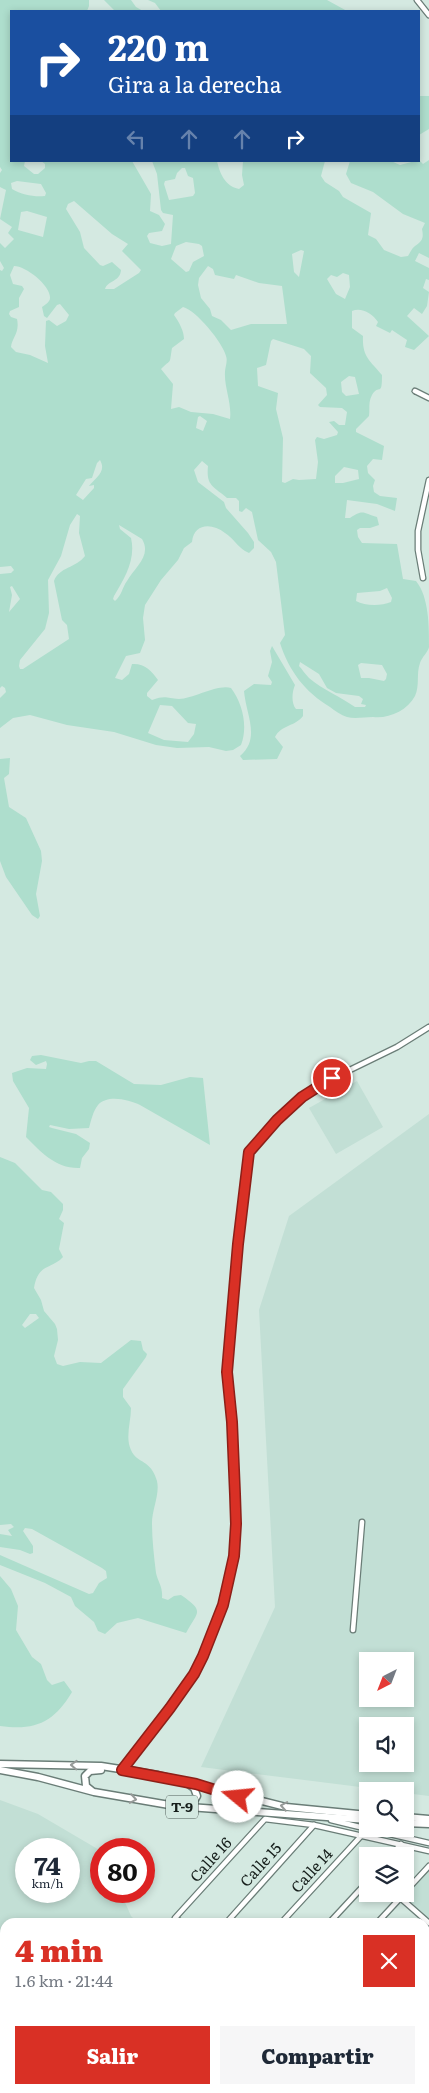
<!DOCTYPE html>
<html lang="es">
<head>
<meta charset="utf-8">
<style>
  body { margin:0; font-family:Literata,serif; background:#f6f6f7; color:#1f2937; height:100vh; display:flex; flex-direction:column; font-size:19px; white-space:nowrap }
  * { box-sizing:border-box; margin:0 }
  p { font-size:16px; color:#747a83 }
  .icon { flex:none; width:28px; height:28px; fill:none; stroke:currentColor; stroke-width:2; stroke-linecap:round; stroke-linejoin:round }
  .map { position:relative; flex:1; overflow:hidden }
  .drawer { position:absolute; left:0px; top:1918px; width:430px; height:176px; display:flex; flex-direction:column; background:#fff; border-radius:15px 15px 0 0; box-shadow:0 2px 8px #0003 }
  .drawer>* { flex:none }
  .top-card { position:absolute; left:10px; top:10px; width:410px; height:152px; border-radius:0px; box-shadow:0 2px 8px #0003; background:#1a4fa0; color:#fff; overflow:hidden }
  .needle { width:32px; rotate:222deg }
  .tools { position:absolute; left:359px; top:1652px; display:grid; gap:10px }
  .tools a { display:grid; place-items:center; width:55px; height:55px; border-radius:0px; background:#fff; box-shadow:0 2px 8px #0003; font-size:25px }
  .speed { position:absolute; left:15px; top:1838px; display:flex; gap:10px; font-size:25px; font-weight:700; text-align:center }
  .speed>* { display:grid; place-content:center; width:65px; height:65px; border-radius:50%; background:#fff; box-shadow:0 2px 8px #0003; line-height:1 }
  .speed small { font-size:12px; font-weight:400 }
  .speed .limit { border:8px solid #d22; background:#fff; color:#111 }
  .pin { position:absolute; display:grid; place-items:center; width:42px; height:42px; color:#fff; margin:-21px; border:2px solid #fff; border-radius:50%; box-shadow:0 1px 5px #0007 }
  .me { position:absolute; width:55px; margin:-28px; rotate:287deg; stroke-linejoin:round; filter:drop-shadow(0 0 4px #0008) }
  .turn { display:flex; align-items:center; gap:18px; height:105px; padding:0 15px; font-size:22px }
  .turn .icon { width:65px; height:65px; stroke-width:2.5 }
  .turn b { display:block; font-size:35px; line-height:42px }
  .lanes { display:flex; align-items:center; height:48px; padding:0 15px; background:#0003; justify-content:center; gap:25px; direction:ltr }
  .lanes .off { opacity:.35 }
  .round { display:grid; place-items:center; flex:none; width:52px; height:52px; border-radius:0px; background:#f6f6f7 }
  .head { display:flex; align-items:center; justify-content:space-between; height:85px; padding:0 15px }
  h1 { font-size:30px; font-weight:800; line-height:38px; color:#d93025 }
  .primary-button { display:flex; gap:10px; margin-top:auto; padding:10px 15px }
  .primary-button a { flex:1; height:58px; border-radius:0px; background:#d93025; color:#fff; font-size:20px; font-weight:800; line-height:58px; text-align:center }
  .primary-button a+a { background:#f6f6f7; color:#1f2937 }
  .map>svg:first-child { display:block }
  .built { fill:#c2dfd5; fill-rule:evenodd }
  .green { fill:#aedecd; fill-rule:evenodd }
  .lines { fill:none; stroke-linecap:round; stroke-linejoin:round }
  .minor-casing { stroke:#6a7d77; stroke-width:7 }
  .highway-casing { stroke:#6a7d77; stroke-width:9 }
  .minor { stroke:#fff; stroke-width:4.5 }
  .highway { stroke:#fff; stroke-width:6 }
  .oneway { stroke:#969a98 }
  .route-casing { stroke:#8d1f18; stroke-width:12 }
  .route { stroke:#d93025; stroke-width:9 }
  .labels { text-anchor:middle; stroke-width:4; stroke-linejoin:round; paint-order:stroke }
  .shield { fill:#d4e9e1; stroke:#4f5b56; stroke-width:1 }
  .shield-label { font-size:14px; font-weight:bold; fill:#161e1b }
  .street-label { font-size:15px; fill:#161e1b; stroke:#d4e9e1 }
</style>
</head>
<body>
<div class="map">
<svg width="429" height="2093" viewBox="0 0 429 2093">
  <rect width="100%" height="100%" fill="#d4e9e1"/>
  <g class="built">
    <polygon points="357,1081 383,1127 336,1154 309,1108"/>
    <path d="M429,1114V1796L405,1793V1791H392L201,1767L275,1607L259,1310L289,1216ZM368,1661H405V1699H368ZM368,1726H405V1764H368Z"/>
    <path d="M0,1800L38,1814L101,1851V1891H120L131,1916L137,1922H5V2089H297L301,2093H0ZM26,1849H69V1891H26Z"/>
    <polygon points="429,1869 429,1918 405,1897"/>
  </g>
  <g class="green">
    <path d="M0,0H89V6L87,11H11V161H25L24,166L34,174H38L45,168V164L41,161H132L151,194L150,211L159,215L165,224L162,231L149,233L147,236L150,243L162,246L171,244L173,215L163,213L161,210L157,174L152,161H217C220,174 225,186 239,189L244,185L242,175L243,161H325L321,176L325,182L339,191L343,197L371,213L368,235L376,239L384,250L401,257L408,256C410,253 412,248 415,246C422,241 424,239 422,229L425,223L403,214L373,192L351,183L346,174L350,161H391L400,165L419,160L423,164L429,160V258L419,253L415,261L429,268V280L426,279L423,288L429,292L427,306L422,314L414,308L407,316L429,336L414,350L405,347L407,340L392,330L390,333L376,326L378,322C372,313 361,307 352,311V328L363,336C362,356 369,360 382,375C382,398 379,383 372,395C368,402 370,409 369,416L356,429V432L384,446L382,460L373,459L367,466L368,473L375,480L373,486L374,492L380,496L397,498L395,511L377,504L347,500L345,518H350C364,508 364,514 377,517L379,525L370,528H360L357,530L358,537L362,543L397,544L403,579L416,581C429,597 429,626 429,647C428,652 422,657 420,663C416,674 420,685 415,696C407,711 388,719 373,717C364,717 355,719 347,717C341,715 335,711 330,707C305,692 289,671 280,643L285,635L276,562L271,552L258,540L252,512L246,508L242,512L239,511V501L236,498H227C213,486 206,486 208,466L202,461L194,470L198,482L224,502L226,508L248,533L254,542V548L249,553L245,551C237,546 233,538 225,533C212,523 194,523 192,542L184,548L178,560L161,580L145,605L143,618L145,640L140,653L126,656L115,678L122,680L129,674L132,664C144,663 152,671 158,680L147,693V696L152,700C165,695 167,698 179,699C193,699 217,684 231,688C243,704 248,727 241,745L233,750L226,751L209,747L177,748L156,745L114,732L67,725L30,715L13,718L0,728V698L6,692L5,688L2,686L0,688V574L11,573L14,570L11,566L0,567V270L2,271L4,268L0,261V243L5,248L14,239L8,233L12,227L0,219L6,190L0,187V173L2,170L0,167ZM182,168H185L188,176L193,178L195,193L193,196L169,200L164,184L165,181L175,179L177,173ZM17,181L41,184L46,193L45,196C34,197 22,195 12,189L11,183ZM74,201L112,234L128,244L122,251L141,270L139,273L114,289H105C108,280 120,282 121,270L112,262L103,266L100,265L84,248L80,232L66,209L68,204ZM27,211L47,217L43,237L18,230L21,212ZM186,242L199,244L202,246L204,256L193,262L189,271L186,272L171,259L176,246ZM301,250L304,251L299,277L294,272L292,254ZM14,266C26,266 51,286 50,298C50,302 45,305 42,307L44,316L47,318L57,305L60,304L69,315L66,321L57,326L49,320L46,321L45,346L48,363L30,355L16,352L11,347C12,337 20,333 17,319L11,317L9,314L10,311L19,307V298L24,289L22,286L13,284L10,275ZM208,266L213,269L215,275L234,279L236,275L259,283L282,286L287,324H251L231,330L221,320L212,316L210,309L201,298L198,285L199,278ZM343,273L349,275L350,287L345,299L336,294L327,279L331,275L337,277ZM183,307C196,310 223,343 226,356C228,361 225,367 225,372C224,387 232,403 230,419L213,414L191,412L179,407L171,409L173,384L161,369C172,358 169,366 172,348L184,339C184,331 179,322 174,315L175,313ZM273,339L304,349L311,356L310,373L326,388L327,395L318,405L320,407L342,408L347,412L345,425H339L334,421L329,422L338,432L337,435L324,439L317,437L315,440L318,462L316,479L299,480L293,479L285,483L282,482L283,438L276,409L278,393L258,386L257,368L266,365L271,341ZM349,376L355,377L359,394L346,396L342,392L341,382ZM200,416L207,421L203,431L196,428L198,417ZM100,460C107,472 95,478 89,486L94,485V488L83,500L76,495L86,479L92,478L97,463ZM344,467L358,470L359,479L343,483H335V476ZM77,514L80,516L79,533L85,556C76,568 59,567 54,581L62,620L67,625L69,639L29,665L23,669H20L19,666L20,660L45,629L49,613L48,580L61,556L70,525ZM119,525L142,539C152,556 135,567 127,581C122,588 122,595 115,601L113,599L114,596C125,578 136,559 131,538L120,529ZM12,586L20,599L9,612L12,595L10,587ZM387,588L392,598L391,602C381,606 365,606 356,601L357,593L380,591ZM300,662L319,674L327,688L336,693L359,696L363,699L361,704L366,705L365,707H355C341,697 323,690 309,678C305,674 302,669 299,666ZM361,663L382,665L387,674L386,679L384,681L369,678H361L358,665ZM160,705L172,706L188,723L196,724L194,734L188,742L164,740L148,733Z"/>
    <polygon points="104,0 131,0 136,7 143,11 115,11"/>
    <polygon points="148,0 327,0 347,11 161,11 155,3"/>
    <polygon points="419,96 429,96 429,129 419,135"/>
    <path d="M272,646L295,685C292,692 291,703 296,709H303V716C296,726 281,725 275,737L283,747L277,759L243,760L240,756C261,738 246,715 244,691L254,684L271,685L272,682L268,676L272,662L270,651Z"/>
    <polygon points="10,758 9,774 4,778 9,807 26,818 41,851 42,861 36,894 40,916 38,919 32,915 6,877 0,861 0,759"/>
    <path d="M41,1055L81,1063L89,1061H96L134,1084L161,1085L190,1077L203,1078L210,1145L140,1105C129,1100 108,1094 98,1105C93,1111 91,1121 89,1128L69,1129L50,1125L49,1127L52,1128L76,1134L90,1143L89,1149L82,1158L80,1168C56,1169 41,1152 26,1137L29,1108L13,1081L12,1073L27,1068L46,1069L47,1064L46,1061L36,1065L30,1060L32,1056Z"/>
    <path d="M0,1157L15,1163L42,1190L51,1192L63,1204V1210L59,1219L64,1223L59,1249L63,1257C51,1270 38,1263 34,1288L41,1300L44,1311L55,1324L57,1329L58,1340L54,1356L57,1364L63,1366L80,1362L101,1363L131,1340L141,1341L143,1350L147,1354L146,1357L123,1389V1397L131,1408C131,1422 125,1437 131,1450C137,1464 151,1459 157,1481C160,1494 152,1510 152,1523C152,1540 154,1556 156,1573C158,1582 163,1587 162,1598L168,1600L174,1596L181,1595C206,1612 197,1612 186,1633L138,1618L117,1623L105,1634L98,1631L94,1622L75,1606L71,1597L45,1583L0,1565V1555L89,1594L93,1593L99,1583L107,1578L106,1571L102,1568L32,1529L25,1528L23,1531L33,1546V1553L30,1554L20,1550L0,1547V1534L12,1536L8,1530L14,1527L11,1524L0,1525ZM30,1314H36L39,1318L25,1328L22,1325Z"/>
    <path d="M0,1576L11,1589L18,1606L16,1630L32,1657L41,1664L47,1680L52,1685L64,1681L72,1692C54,1722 36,1731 0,1726Z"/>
    <polygon points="353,2089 374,2089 379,2093 349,2093"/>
  </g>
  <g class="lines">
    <g class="minor-casing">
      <g id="minor">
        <polyline points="417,0 429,15"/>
        <polyline points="415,391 429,398"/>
        <polyline points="423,578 418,550 418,531 429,480"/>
        <polyline points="353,1630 362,1522"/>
        <polyline points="122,1770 170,1708 194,1674 203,1656 223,1605 234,1556 236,1512 232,1422 227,1371 238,1244 249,1152 277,1120 317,1086 397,1047 429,1027"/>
        <polyline points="331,1820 368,1829"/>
        <polyline points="368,1829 429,1843"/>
        <polyline points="390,1856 401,1844"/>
        <polyline points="405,1892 429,1866"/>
        <polyline points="396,1894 429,1923"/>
        <polyline points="181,1922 175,1918 265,1819 314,1825 429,1851"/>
        <polyline points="227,1922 314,1825"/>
        <polyline points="282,1922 361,1836"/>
        <polyline points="330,1922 368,1881"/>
        <polyline points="378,1922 404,1894"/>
        <polyline points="425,1975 429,1971"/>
        <polyline points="425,2027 429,2023"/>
        <polyline points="425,2058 429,2062"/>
        <polyline points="322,2089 326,2093"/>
        <polyline points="380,2089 385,2093"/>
        <polyline points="341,2093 345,2089"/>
        <polyline points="391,2093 395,2089"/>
      </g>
    </g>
    <g class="highway-casing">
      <g id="highway">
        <polyline points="0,1764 101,1766 158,1775 286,1807 368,1815"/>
        <polyline points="0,1770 38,1777 94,1792 175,1806 368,1820"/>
        <polyline points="91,1790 86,1786 85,1776 90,1771 101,1770"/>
        <polyline points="185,1807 193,1803 197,1796 194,1788 187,1783"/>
        <polyline points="405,1817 429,1819"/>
        <polyline points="405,1823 429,1824"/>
      </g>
    </g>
    <use href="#minor" class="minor"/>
    <use href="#highway" class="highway"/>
  </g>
  <defs><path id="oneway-chevron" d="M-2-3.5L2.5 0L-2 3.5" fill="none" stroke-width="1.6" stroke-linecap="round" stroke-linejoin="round" transform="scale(1.25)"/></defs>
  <g class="oneway">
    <use href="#oneway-chevron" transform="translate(74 1765) rotate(-178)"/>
    <use href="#oneway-chevron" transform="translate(133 1799) rotate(10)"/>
    <use href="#oneway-chevron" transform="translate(284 1806) rotate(-170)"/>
  </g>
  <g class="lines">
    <g class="route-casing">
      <polyline id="route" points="238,1797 196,1784 122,1770 170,1708 194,1674 203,1656 223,1605 234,1556 236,1524 235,1494 232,1422 227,1372 238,1244 249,1152 277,1120 302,1097 332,1078"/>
    </g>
    <use href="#route" class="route"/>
  </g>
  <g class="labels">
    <rect class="shield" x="166" y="1795.5" width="32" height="23" rx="4"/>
    <g class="shield-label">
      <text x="182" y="1812">T-9</text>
    </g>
    <g class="street-label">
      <text transform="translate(211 1860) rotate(-48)" y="5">Calle 16</text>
      <text transform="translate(261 1865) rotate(-48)" y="5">Calle 15</text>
      <text transform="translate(312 1871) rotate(-48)" y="5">Calle 14</text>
    </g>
  </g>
</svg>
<div class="tools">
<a><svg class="needle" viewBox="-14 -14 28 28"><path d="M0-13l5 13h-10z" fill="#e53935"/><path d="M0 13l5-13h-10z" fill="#747a83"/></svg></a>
<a><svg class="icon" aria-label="sound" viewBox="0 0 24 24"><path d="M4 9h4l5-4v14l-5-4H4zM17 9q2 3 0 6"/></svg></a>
<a><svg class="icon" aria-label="search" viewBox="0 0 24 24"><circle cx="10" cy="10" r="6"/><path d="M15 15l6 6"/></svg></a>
<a><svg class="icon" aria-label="layers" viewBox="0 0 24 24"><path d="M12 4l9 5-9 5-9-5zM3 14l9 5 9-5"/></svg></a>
</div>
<div class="speed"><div>74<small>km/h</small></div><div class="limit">80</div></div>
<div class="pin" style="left:332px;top:1078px;background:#d93025"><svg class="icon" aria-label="arrive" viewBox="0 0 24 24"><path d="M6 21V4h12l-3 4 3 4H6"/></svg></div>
<svg class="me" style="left:238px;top:1797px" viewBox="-20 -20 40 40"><circle r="19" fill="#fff"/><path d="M0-13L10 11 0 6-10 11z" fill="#d93025"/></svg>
<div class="top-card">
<div class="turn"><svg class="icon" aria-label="right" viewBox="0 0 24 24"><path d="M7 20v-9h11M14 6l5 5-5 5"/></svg><div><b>220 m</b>Gira a la derecha</div></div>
<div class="lanes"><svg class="icon off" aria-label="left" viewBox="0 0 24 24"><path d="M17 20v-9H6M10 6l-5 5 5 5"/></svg><svg class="icon off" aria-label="ahead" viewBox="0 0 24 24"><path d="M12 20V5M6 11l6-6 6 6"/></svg><svg class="icon off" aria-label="ahead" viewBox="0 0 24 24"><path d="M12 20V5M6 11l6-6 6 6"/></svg><svg class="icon" aria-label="right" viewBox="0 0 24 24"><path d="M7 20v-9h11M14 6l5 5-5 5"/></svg></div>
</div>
<section class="drawer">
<div class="head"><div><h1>4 min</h1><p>1.6 km · 21:44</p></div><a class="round" style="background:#d93025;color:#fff"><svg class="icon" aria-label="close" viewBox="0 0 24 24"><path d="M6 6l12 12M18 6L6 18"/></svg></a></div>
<div class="primary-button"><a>Salir</a><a>Compartir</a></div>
</section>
</div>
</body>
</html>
